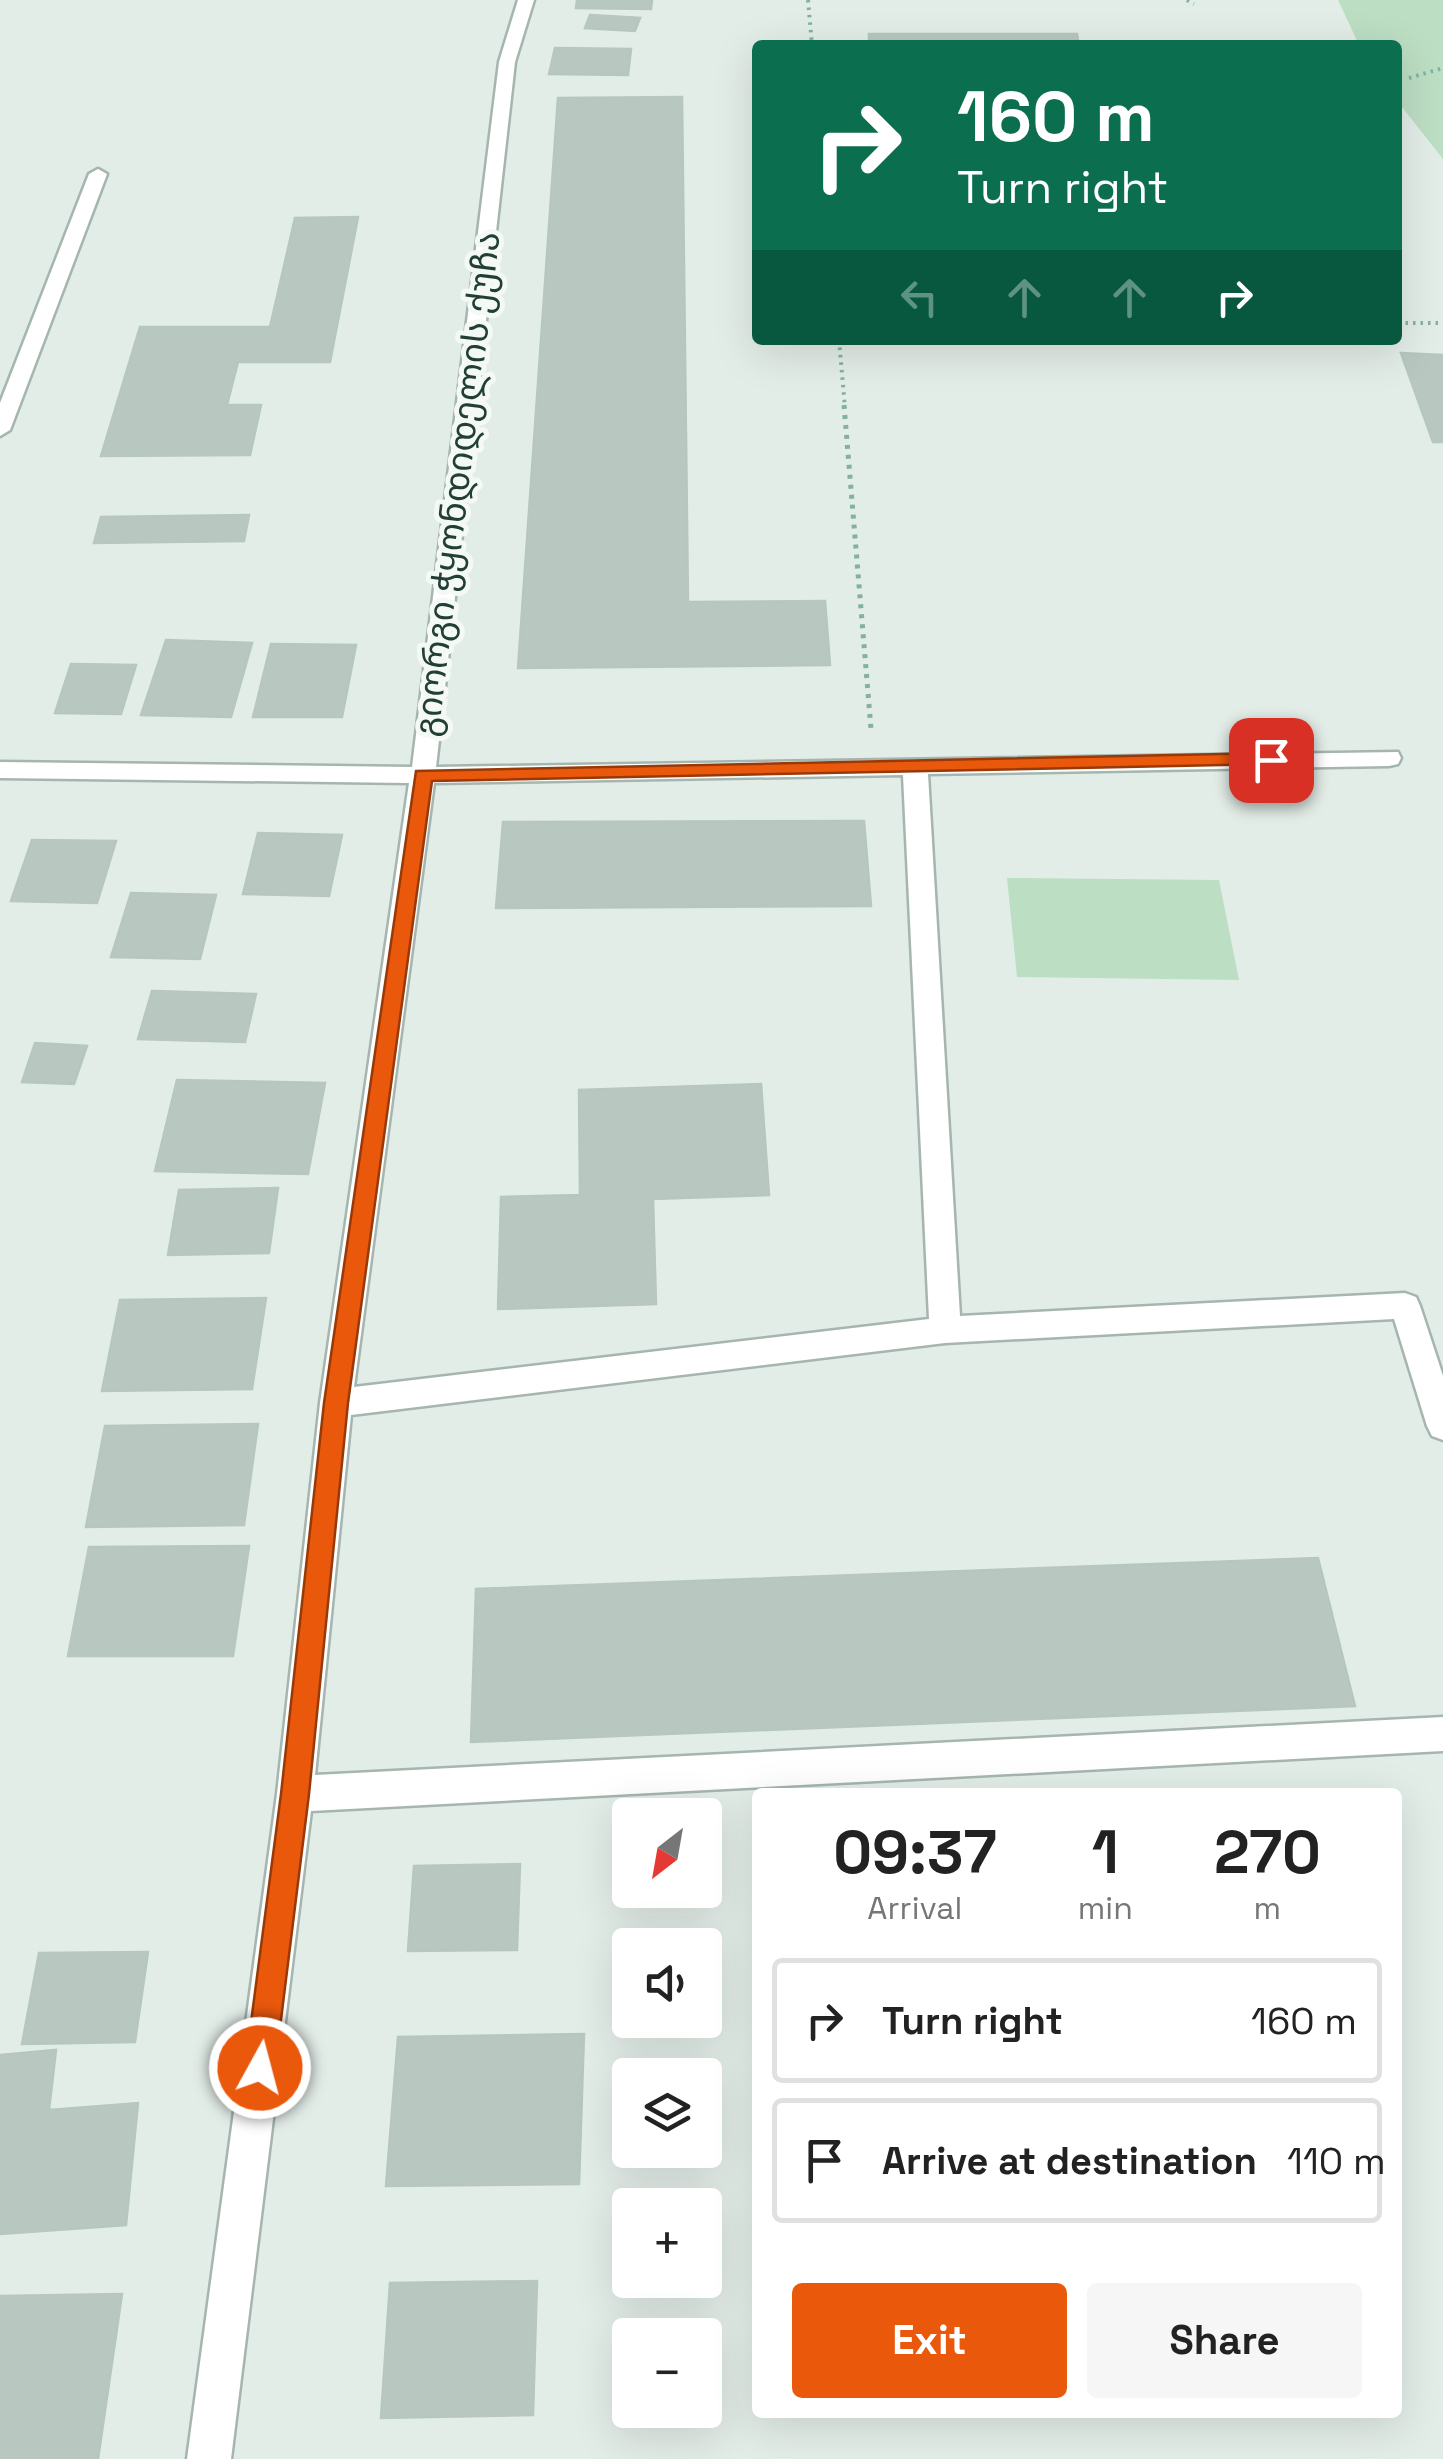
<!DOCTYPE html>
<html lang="en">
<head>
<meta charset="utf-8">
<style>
  body { margin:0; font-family:"Space Grotesk","Noto Sans Georgian",sans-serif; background:#f6f6f6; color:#222; height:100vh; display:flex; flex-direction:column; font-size:38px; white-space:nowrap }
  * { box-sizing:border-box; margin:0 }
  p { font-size:32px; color:#767676 }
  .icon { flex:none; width:55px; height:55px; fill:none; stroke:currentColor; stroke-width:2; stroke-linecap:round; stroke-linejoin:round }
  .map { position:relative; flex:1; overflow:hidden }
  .drawer { position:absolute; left:752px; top:1788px; width:650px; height:630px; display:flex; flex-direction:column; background:#fff; border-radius:10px; box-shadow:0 10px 40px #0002 }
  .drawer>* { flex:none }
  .hud { position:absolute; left:752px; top:40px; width:650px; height:305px; border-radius:10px; box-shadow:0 10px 40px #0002; background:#0b6e4f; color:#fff; overflow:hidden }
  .needle { width:65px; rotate:211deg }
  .controls { position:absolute; left:612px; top:1798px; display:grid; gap:20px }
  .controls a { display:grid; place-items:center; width:110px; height:110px; border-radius:10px; background:#fff; box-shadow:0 10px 40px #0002; font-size:50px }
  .pin { position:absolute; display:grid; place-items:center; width:85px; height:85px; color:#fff; margin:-42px; border-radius:20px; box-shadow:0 5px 15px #0006 }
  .me { position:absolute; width:110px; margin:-55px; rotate:7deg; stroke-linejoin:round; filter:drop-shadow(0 0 8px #0008) }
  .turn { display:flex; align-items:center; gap:35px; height:210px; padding:0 40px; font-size:45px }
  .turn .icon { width:130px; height:130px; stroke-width:2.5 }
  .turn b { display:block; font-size:70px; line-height:85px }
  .lanes { display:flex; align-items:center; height:95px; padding:0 40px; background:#0003; justify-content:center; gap:50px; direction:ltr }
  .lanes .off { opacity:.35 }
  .eta { display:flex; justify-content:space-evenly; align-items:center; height:170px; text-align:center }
  .eta b { font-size:60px; font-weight:700; line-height:70px }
  .cta { display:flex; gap:20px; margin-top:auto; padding:20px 40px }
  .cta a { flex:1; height:115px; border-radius:10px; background:#ea580c; color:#fff; font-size:40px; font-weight:700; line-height:115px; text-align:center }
  .cta a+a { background:#f6f6f6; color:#222 }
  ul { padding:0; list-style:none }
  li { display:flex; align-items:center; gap:30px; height:125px; margin:0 20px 15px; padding:0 20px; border:5px solid #e0e0e0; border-radius:10px }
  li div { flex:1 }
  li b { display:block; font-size:38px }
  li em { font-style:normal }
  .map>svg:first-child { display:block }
  .green { fill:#bcdec3 }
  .building { fill:#b8c8c1; stroke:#b5c7bf; stroke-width:2.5 }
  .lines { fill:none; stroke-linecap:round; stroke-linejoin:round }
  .minor-casing { stroke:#a5b5af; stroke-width:5 }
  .path-far1 { stroke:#83b1a0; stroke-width:4; stroke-dasharray:2.5 5; stroke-linecap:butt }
  .path { stroke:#83b1a0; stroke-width:5; stroke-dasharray:4 6; stroke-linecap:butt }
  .minor { fill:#fff; fill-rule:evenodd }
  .route { fill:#ea580c; stroke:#983908; stroke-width:2.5 }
  .labels { text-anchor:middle; stroke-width:10; stroke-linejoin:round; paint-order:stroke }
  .street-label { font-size:35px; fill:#223f35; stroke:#f4f9f6 }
</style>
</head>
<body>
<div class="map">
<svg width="1443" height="2459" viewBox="0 0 1443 2459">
  <rect width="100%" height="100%" fill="#e3ede8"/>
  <g class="green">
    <polygon points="1338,0 1443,0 1443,159 1398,102 1398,45 1359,45"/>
    <polygon points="1007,878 1219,880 1239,980 1017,977"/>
  </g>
  <g class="building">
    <polygon points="577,0 652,0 651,9 576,8"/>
    <polygon points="590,15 640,18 635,31 585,28"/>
    <polygon points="869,34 1077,34 1079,45 869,45"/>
    <polygon points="555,48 631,49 628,75 549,74"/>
    <polygon points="682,97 688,602 825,601 830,665 518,668 558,98"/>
    <polygon points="358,217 330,362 238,362 227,405 261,405 250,455 101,456 140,327 270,327 295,218"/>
    <polygon points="1401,353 1443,355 1443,442 1433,442"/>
    <polygon points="249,515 244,541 94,543 101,517"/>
    <polygon points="166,640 252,643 231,717 141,715"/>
    <polygon points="271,644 356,645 342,717 253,717"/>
    <polygon points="71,664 136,665 121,714 55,713"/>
    <polygon points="864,821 871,906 496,908 503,822"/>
    <polygon points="258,833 342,835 329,896 243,894"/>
    <polygon points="32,840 116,841 97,903 11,901"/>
    <polygon points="131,893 216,895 200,959 111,957"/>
    <polygon points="152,991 256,994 245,1042 138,1039"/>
    <polygon points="35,1043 87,1046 74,1084 22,1082"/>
    <polygon points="177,1080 325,1083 308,1174 155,1171"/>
    <polygon points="761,1084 769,1195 653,1199 656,1304 498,1309 501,1197 580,1195 579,1090"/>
    <polygon points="278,1188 269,1253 168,1255 179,1190"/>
    <polygon points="266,1298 252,1389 102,1391 120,1300"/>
    <polygon points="258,1424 244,1525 86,1527 105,1426"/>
    <polygon points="249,1546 233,1656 68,1656 89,1547"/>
    <polygon points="1318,1558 1355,1706 471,1742 476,1589"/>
    <polygon points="520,1864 517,1950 408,1951 414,1866"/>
    <polygon points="148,1952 135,2042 22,2044 39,1953"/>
    <polygon points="584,2034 579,2184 386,2186 398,2037"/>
    <polygon points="56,2050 49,2110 138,2103 126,2225 0,2234 0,2055"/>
    <polygon points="537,2281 533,2415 381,2418 390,2283"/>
    <polygon points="122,2294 98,2459 0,2459 0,2296"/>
  </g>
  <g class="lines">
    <g class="minor-casing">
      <g id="minor">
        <path d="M518,0H534L515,62L436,767L1398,752L1401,758L1398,764L1389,766L928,774L960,1316L1405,1293L1416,1297L1420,1306L1443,1376V1440L1432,1436L1427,1426L1394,1319L945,1343L351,1415L315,1775L1443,1717V1751L311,1811L231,2459H187L277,1794L320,1403L409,783L0,778V762L412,767L499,62ZM903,775L929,1319L354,1387L434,783Z"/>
        <polygon points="98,169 107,174 10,430 0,436 0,403 89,174"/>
      </g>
    </g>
    <g class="path-far1">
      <polyline points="808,0 812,45"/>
      <polyline points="1187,0 1194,4"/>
      <polyline points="1409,78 1443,68"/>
      <polyline points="1398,323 1441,323"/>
      <polyline points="839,340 845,408"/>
    </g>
    <polyline class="path" points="844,405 871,729"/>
    <use href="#minor" class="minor"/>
  </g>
  <polygon class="route" points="1271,753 1280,760 1277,764 432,781 348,1403 309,1794 275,2068 270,2078 260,2083 249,2078 245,2068 281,1794 324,1403 416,771"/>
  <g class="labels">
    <g class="street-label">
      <text transform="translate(457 484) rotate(-83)" y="12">გიორგი ჭყონდიდელის ქუჩა</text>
    </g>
  </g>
</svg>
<div class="controls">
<a><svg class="needle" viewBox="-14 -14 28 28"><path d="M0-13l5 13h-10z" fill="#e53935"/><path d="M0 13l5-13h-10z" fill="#767676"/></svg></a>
<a><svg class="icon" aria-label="sound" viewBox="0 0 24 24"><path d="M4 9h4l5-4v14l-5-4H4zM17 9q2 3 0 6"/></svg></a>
<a><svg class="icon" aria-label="layers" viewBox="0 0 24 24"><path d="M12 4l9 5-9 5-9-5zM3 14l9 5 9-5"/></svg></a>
<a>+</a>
<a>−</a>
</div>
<div class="pin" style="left:1271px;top:760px;background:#d93025"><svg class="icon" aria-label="arrive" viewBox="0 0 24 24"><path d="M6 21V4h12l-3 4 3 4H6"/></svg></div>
<svg class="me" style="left:260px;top:2068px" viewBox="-20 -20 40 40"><circle r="17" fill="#ea580c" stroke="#fff" stroke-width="3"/><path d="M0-11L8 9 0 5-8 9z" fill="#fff"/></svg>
<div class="hud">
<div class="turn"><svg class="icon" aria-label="right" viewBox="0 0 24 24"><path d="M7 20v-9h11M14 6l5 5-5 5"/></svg><div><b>160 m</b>Turn right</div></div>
<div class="lanes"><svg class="icon off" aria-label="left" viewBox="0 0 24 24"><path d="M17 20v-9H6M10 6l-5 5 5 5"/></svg><svg class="icon off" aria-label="ahead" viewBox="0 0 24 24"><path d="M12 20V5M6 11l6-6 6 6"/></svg><svg class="icon off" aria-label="ahead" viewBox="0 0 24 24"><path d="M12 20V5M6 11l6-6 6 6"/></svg><svg class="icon" aria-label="right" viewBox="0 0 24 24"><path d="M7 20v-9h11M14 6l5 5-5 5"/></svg></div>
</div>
<section class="drawer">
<div class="eta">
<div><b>09:37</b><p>Arrival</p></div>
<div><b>1</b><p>min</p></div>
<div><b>270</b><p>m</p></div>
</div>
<ul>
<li><svg class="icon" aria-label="right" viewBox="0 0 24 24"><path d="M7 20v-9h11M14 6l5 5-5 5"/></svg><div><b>Turn right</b></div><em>160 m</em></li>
<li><svg class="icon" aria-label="arrive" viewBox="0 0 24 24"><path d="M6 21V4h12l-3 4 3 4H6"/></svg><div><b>Arrive at destination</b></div><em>110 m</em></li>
</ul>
<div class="cta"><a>Exit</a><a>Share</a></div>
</section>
</div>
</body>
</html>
